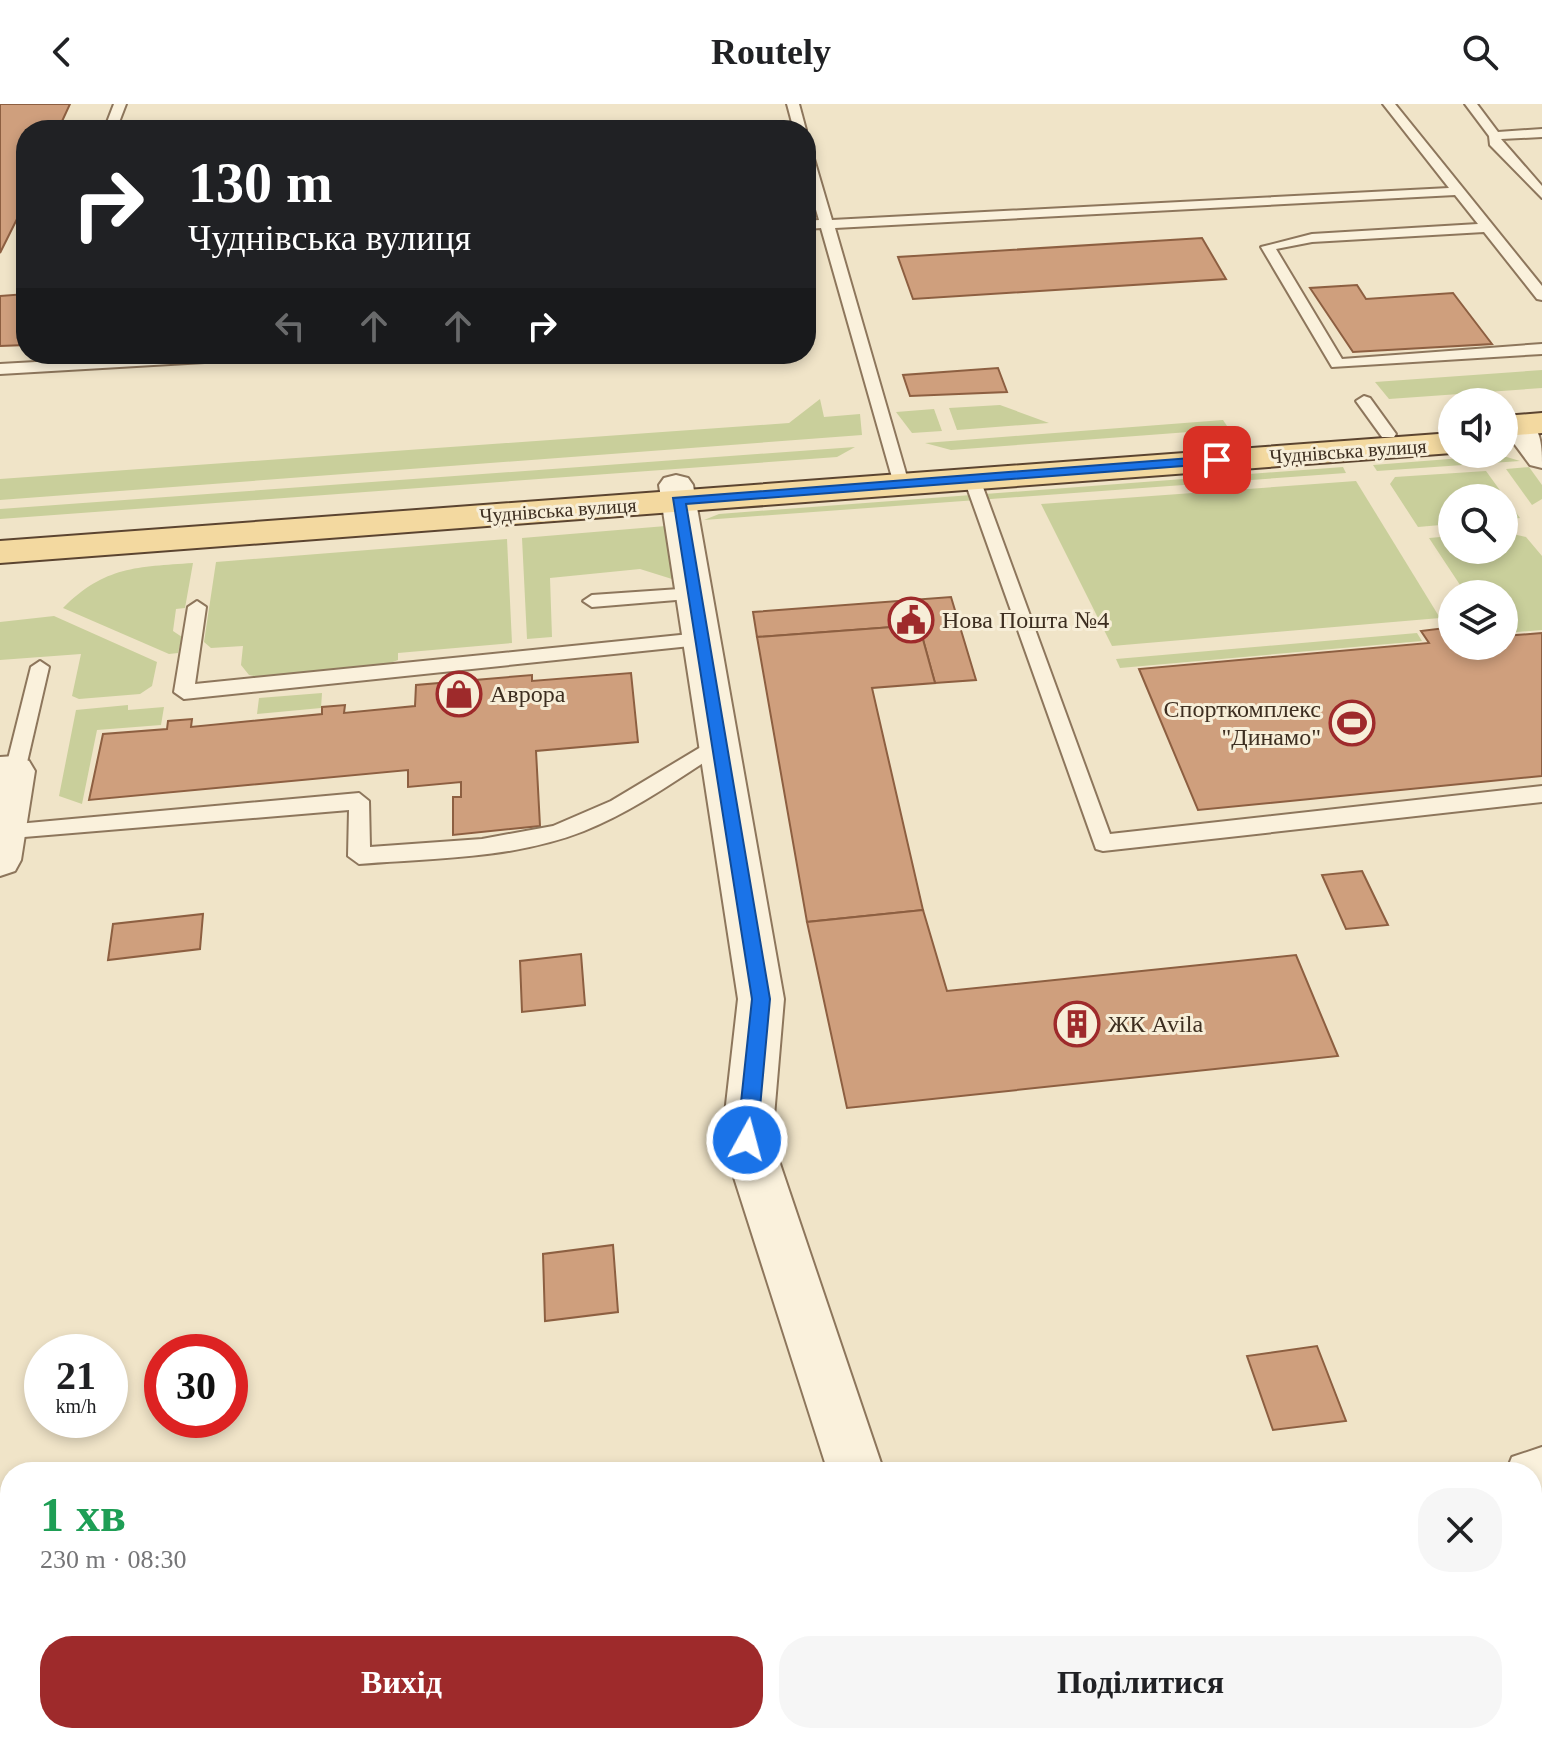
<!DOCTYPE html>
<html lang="uk">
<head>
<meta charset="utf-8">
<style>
  body { margin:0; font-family:"Times New Roman",serif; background:#f6f6f6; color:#202124; height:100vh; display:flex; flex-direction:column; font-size:30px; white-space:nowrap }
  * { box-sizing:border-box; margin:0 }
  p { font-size:26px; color:#757577 }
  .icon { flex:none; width:44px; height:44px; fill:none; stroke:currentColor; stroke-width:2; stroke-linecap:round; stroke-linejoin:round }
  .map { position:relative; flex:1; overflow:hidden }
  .details { position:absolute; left:0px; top:1358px; width:1542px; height:282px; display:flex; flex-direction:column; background:#fff; border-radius:32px 32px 0 0; box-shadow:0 4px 12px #0003 }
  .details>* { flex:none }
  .hud { position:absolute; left:16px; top:16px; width:800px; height:244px; border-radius:32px; box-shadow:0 4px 12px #0003; background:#202124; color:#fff; overflow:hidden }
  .controls { position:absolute; left:1438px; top:284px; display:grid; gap:16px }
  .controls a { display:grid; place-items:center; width:80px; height:80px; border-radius:50%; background:#fff; box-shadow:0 4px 12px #0003; font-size:40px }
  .speed { position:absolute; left:24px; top:1230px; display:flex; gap:16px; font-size:40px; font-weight:700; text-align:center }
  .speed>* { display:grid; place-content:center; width:104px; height:104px; border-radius:50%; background:#fff; box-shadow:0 4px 12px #0003; line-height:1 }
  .speed small { font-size:20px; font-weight:400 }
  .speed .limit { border:12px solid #d22; background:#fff; color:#111 }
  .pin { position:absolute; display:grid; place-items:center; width:68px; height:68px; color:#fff; margin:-34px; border-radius:16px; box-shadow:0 4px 12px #0006 }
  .me { position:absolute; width:88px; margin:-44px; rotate:7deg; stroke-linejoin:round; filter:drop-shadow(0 0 6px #0008) }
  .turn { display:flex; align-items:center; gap:28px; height:168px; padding:0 40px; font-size:36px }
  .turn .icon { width:104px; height:104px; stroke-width:2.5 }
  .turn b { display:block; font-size:56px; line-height:68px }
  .lanes { display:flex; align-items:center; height:76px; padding:0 40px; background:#0003; justify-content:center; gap:40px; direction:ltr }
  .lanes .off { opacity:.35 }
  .round { display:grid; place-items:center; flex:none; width:84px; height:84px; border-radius:32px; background:#f6f6f6 }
  .head { display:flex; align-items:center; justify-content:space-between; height:136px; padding:0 40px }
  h1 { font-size:48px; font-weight:700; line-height:60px; color:#1e9e55 }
  .primary-button { display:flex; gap:16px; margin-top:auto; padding:16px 40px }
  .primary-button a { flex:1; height:92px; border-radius:32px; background:#9e2a2b; color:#fff; font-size:32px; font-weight:700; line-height:92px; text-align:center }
  .primary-button a+a { background:#f6f6f6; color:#202124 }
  header { display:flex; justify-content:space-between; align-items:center; height:104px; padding:0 40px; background:#fff; font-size:36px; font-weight:700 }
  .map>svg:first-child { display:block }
  .green { fill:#c9cf9b }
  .building { fill:#cf9f7d; stroke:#8d5f41; stroke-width:2 }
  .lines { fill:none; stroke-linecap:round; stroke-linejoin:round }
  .lane-casing { stroke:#8d765c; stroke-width:4 }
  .street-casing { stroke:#8d765c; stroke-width:4 }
  .primary-casing { stroke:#5b4430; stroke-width:4 }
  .lane { fill:#faf1dc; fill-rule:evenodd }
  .street { fill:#faf1dc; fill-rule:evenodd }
  .primary { fill:#f3d9a0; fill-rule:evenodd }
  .route { fill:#1a73e8; stroke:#114b97; stroke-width:2 }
  .labels { text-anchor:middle; stroke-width:6; stroke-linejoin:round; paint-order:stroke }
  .far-street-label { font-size:20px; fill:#3d2e20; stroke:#f7eed8 }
  .poi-label { font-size:24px; fill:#3d2e20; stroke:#f7eed8; text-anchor:start }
</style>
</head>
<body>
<header><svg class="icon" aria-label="back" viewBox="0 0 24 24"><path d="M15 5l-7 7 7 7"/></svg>Routely<svg class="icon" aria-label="search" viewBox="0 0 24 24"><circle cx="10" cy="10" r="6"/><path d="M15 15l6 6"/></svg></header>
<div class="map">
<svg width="1542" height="1639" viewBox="0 0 1542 1639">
  <rect width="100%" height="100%" fill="#f0e4c8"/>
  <g class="green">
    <polygon points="1542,266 1542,284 1389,295 1375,278"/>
    <polygon points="820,295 824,313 860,310 862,331 0,396 0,375 789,319"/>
    <polygon points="1000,301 1049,319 957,326 949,304"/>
    <polygon points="934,305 942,327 912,329 896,308"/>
    <polygon points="1223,316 1229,325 951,346 925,339"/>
    <polygon points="855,343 837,353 0,415 0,405"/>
    <polygon points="1500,351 1520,357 1377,367 1373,361"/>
    <polygon points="1343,363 1346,369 704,416 719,410"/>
    <polygon points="1529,363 1542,381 1542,395 1532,401 1506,365"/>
    <polygon points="1486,367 1520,414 1504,416 1504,394 1452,394 1452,420 1418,423 1390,380 1395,373"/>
    <polygon points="1356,377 1440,514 1112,542 1041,400"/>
    <polygon points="666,422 672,475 640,465 550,474 552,533 527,535 522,434"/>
    <polygon points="1504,428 1526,433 1542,452 1542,526 1504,529 1504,490 1466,490 1429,434 1452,432 1452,446 1504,446"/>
    <polygon points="507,435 512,539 398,549 398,556 380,563 258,573 249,571 241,561 243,542 211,544 204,538 216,458"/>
    <path d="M193,459L185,504L176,505L173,527L182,533L178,549L169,550L63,504C105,462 137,463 193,459Z"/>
    <polygon points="54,512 157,558 152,582 140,590 79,595 72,592 81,550 0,556 0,518"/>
    <polygon points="1417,529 1422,537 1120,564 1116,555"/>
    <polygon points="322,589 321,604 257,610 259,594"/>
    <polygon points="128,601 128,606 164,603 161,621 97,626 82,700 59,692 76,606"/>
  </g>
  <g class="building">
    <polygon points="0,0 70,0 58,26 26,26 26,97 0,149"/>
    <polygon points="1202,134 1226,175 913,195 898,153"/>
    <polygon points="1357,181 1366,195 1453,189 1492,240 1353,248 1310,184"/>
    <polygon points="26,190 26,241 0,242 0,192"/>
    <polygon points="998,264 1007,288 910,292 903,271"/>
    <polygon points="951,493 976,576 935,579 919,521 757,533 753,508"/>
    <polygon points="919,521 935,579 872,584 923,806 807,818 757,533"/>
    <polygon points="1445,524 1452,542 1504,542 1504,532 1542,529 1542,672 1198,706 1139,565 1429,539 1421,527"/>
    <polygon points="631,569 638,638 536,647 540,722 453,731 453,693 461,693 461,678 408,683 408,666 89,696 103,630 167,625 168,617 192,615 191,623 322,610 322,603 345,601 344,609 415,602 416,581 532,571 532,577"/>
    <polygon points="1362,767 1388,821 1346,825 1322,771"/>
    <polygon points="923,806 947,887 1296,851 1338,952 847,1004 807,818"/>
    <polygon points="203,810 200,845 108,856 113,820"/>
    <polygon points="581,850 585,901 522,908 520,857"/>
    <polygon points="613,1141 618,1208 545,1217 543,1150"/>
    <polygon points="1317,1242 1346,1317 1273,1326 1247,1252"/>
    <polygon points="601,1630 781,1630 782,1639 602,1639"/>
    <polygon points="1414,1630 1500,1630 1503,1639 1417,1639"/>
  </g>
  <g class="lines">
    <g class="lane-casing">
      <g id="lane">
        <polygon points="114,0 126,0 116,26 104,26"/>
        <polygon points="787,0 799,0 806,26 794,26"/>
        <polygon points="1383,0 1395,0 1542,182 1542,196 1537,195 1484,128 1312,138 1276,145 1342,255 1542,240 1542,250 1332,263 1261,143 1312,130 1478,120 1455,91 835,124 909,380 901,385 895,384 821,124 806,125 806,117 819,116 806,71 806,44 812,48 832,116 1449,84"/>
        <polygon points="1465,0 1477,0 1498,28 1542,25 1542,33 1501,35 1542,82 1542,94 1490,41 1489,32"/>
        <polygon points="179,250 266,250 258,255 0,270 0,260"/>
        <polygon points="1364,292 1370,294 1396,330 1394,333 1382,333 1356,297"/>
        <polygon points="972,370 980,375 1110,730 1542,682 1542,698 1103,747 1096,745 964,375"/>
        <polygon points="694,484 703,490 700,494 592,503 583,497 592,491"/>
        <polygon points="197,497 206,503 195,580 700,529 709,535 700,541 184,595 174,588 188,503"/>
        <polygon points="40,557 49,563 25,667 15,674 5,667 31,563"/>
        <path d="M716,634L726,641L723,646C678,675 634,707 584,727C513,755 434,754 359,760L348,752L349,706L0,735V723L6,721L359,689L369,697L370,743L482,735L553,722L611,697Z"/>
      </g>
    </g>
    <g class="street-casing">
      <g id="street">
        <path d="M1517,311C1542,318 1542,341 1542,364L1530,361L1504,326L1506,314Z"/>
        <polygon points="676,371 688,374 693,381 784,895 772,1036 884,1368 828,1368 722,1036 738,895 659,381 664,374"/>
        <polygon points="15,652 29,657 35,667 21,756 15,767 0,772 0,653"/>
        <polygon points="1542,1343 1542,1399 1532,1402 1532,1368 1506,1368 1512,1353"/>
        <polygon points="918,1630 982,1630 985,1639 921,1639"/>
      </g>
    </g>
    <g class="primary-casing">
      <g id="primary">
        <polygon points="1542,309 1542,329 1504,332 1504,312"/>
        <polygon points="1452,329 1452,349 0,459 0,437"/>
      </g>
    </g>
    <use href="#lane" class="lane"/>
    <use href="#street" class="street"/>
    <use href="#primary" class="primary"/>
  </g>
  <polygon class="route" points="1217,352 1222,353 1222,359 686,400 770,895 757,1036 747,1045 740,1043 737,1036 752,895 673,394"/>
  <defs>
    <g id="civic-ring" transform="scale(2.3)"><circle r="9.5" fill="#f7eed8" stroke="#9e2a2b" stroke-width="1.5"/><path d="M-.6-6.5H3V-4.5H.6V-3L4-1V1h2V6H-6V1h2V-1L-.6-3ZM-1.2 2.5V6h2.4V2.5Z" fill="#9e2a2b"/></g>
    <g id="shop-ring" transform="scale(2.3)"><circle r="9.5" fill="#f7eed8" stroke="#9e2a2b" stroke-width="1.5"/><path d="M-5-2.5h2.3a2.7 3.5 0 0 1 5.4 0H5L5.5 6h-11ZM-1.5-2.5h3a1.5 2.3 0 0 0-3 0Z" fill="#9e2a2b"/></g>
    <g id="stadium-ring" transform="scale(2.3)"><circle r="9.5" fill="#f7eed8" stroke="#9e2a2b" stroke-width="1.5"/><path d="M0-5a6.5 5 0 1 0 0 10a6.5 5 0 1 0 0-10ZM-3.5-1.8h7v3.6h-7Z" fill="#9e2a2b"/></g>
    <g id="building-ring" transform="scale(2.3)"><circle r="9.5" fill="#f7eed8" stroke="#9e2a2b" stroke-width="1.5"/><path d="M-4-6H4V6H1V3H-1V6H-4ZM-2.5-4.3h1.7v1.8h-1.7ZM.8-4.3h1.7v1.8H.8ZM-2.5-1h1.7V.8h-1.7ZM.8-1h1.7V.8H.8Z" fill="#9e2a2b"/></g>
  </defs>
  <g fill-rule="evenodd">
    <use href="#civic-ring" x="911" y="516"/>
    <use href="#shop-ring" x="459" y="590"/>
    <use href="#stadium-ring" x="1352" y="619"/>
    <use href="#building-ring" x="1077" y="920"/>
  </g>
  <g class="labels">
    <g class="far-street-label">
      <text transform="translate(1348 347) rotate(-4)" y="7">Чуднівська вулиця</text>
      <text transform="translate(558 406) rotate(-4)" y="7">Чуднівська вулиця</text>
    </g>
    <g class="poi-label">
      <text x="942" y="524">Нова Пошта №4</text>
      <text x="490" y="598">Аврора</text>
      <text x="1321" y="613" text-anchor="end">Спорткомплекс<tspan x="1321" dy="28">"Динамо"</tspan></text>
      <text x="1108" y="928">ЖК Avila</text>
    </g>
  </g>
</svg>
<div class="controls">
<a><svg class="icon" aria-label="sound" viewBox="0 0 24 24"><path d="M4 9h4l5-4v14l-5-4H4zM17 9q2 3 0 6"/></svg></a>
<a><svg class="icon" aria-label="search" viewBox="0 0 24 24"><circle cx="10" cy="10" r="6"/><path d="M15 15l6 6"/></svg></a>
<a><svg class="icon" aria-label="layers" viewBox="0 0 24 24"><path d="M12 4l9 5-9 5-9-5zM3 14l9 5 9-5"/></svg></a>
</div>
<div class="speed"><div>21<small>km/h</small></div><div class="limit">30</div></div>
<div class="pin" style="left:1217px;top:356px;background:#d93025"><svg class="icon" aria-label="arrive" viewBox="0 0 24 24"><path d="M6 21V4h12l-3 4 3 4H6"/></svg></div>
<svg class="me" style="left:747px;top:1036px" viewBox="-20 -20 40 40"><circle r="17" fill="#1a73e8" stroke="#fff" stroke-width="3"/><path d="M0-11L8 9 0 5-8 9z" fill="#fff"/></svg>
<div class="hud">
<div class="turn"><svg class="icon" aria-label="right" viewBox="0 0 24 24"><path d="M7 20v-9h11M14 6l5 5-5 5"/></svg><div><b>130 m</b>Чуднівська вулиця</div></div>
<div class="lanes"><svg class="icon off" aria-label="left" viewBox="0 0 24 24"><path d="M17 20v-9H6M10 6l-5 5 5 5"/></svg><svg class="icon off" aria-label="ahead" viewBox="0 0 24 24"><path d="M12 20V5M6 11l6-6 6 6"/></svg><svg class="icon off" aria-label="ahead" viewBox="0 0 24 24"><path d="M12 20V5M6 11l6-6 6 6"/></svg><svg class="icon" aria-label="right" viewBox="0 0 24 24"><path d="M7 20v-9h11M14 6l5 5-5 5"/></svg></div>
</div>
<section class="details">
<div class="head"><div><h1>1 хв</h1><p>230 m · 08:30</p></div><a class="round"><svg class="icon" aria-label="close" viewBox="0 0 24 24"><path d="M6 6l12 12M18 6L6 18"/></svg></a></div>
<div class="primary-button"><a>Вихід</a><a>Поділитися</a></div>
</section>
</div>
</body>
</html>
